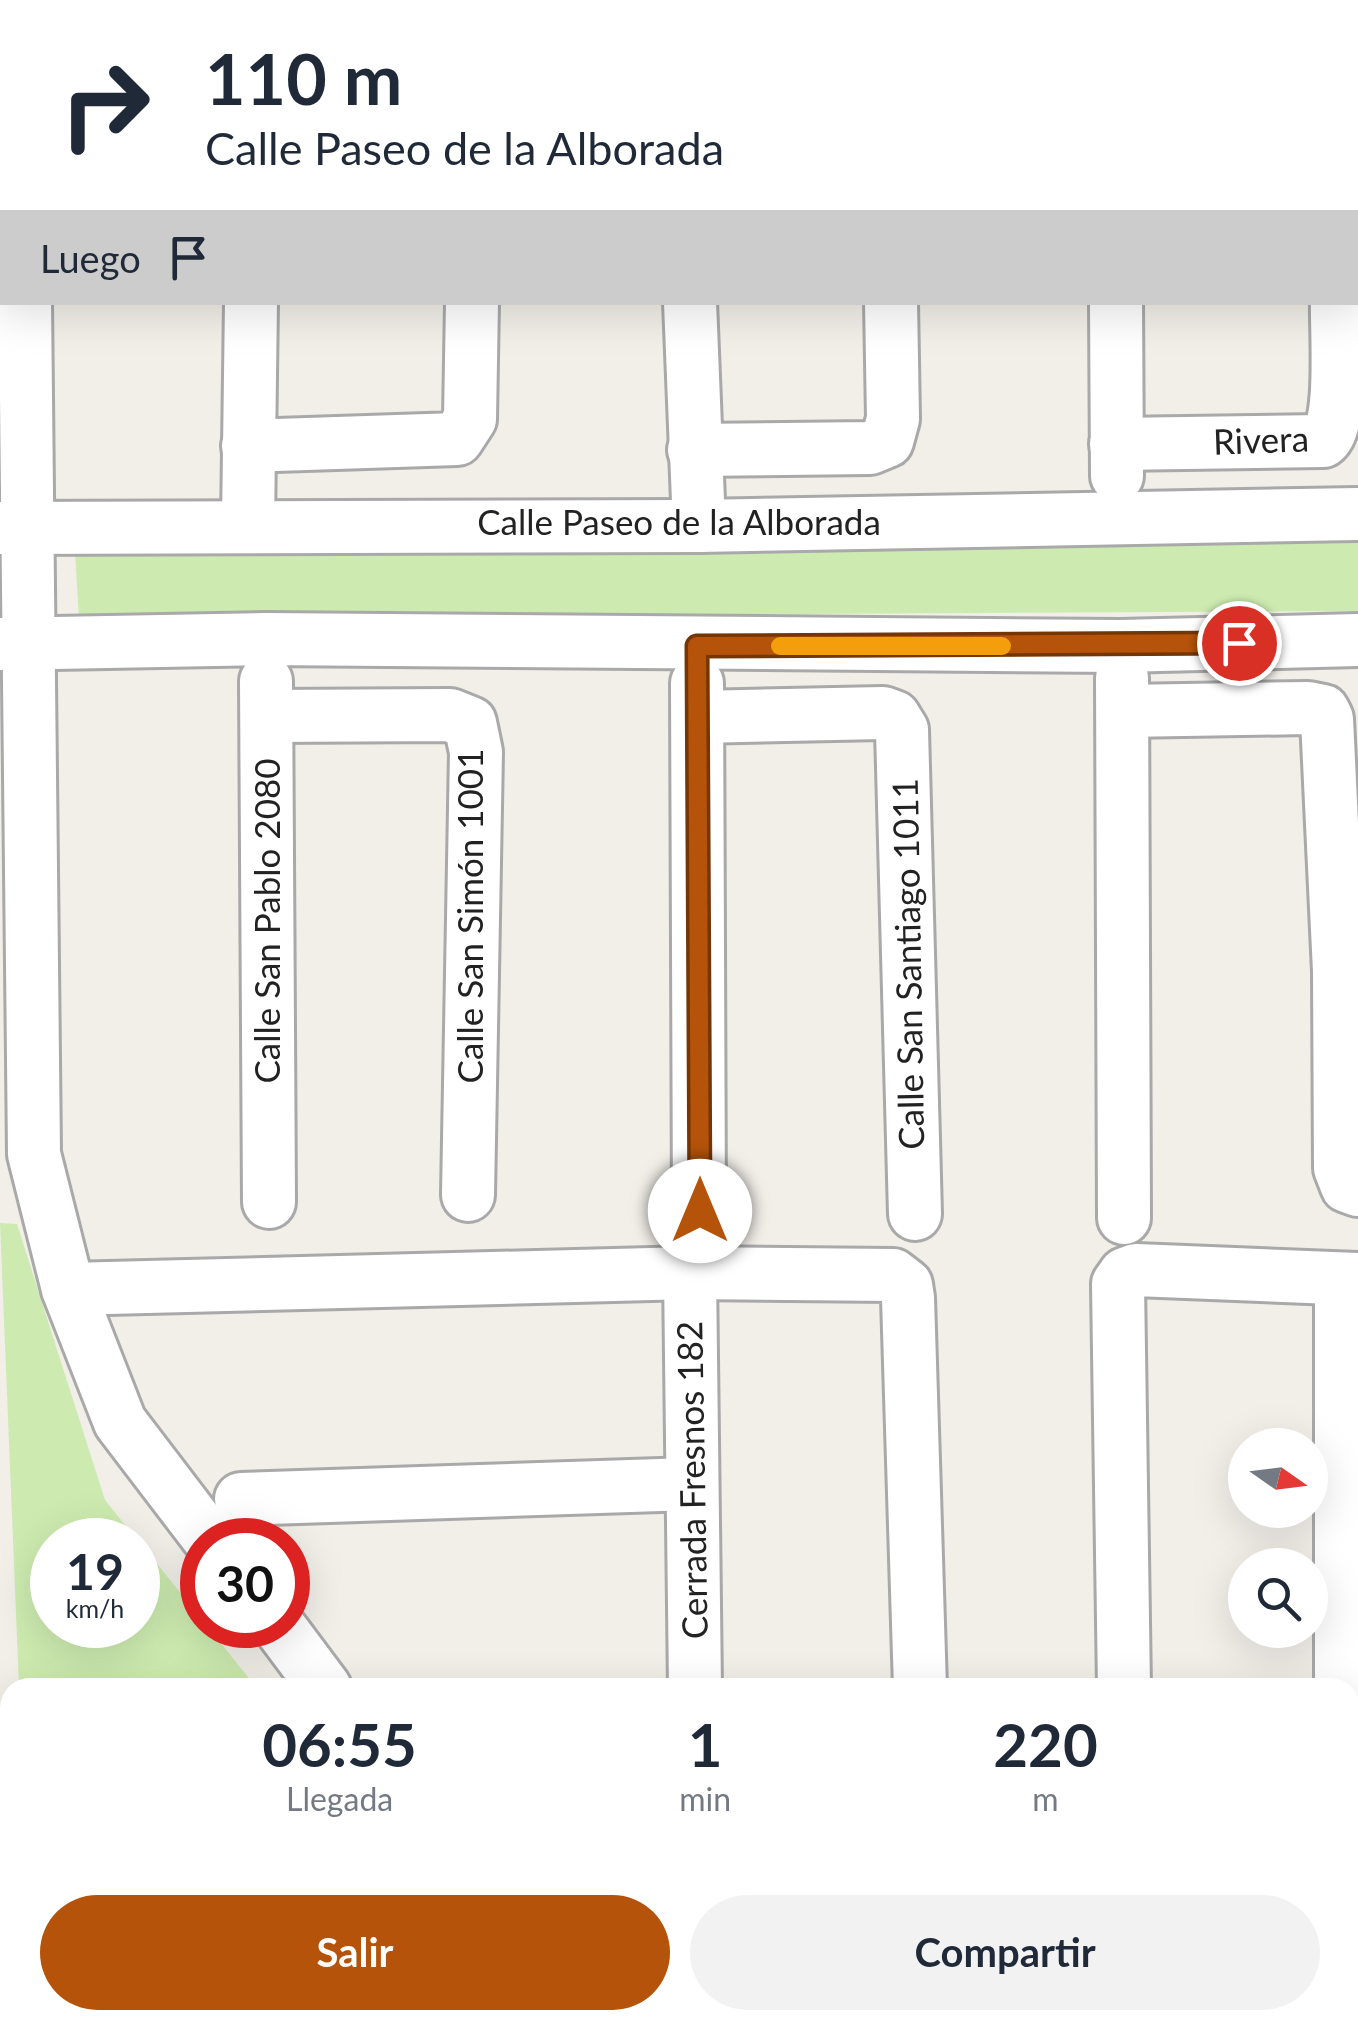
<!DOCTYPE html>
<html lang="es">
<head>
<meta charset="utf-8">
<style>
  body { margin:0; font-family:Lato,sans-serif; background:#f2f2f3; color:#1f2937; height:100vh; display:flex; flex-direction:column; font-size:38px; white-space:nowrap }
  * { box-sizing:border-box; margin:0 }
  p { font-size:32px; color:#747a83 }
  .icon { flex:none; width:55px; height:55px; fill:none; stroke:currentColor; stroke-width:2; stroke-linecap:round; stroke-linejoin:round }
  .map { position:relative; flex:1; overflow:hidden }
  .panel { position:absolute; left:0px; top:1678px; width:1360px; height:352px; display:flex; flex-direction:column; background:#fff; border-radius:30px 30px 0 0; box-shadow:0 10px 40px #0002 }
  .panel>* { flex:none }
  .guide { position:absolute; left:0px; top:0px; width:1360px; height:305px; box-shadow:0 10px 40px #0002; background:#fff; color:#1f2937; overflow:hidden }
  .needle { width:65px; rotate:104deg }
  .tools { position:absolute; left:1228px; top:1428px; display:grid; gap:20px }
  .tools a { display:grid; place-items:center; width:100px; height:100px; border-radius:50%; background:#fff; box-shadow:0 10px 40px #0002; font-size:50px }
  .speed { position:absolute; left:30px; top:1518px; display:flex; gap:20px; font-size:50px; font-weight:700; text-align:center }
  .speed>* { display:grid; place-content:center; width:130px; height:130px; border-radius:50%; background:#fff; box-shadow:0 10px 40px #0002; line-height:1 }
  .speed small { font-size:25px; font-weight:400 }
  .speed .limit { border:15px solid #d22; background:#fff; color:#111 }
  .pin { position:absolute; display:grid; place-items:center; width:85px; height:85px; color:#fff; margin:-42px; border:5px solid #fff; border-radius:50%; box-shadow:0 2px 10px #0007 }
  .me { position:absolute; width:110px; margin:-55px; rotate:0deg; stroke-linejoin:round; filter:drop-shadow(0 0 8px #0008) }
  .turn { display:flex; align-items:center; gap:35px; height:210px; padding:0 40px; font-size:45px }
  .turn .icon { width:130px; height:130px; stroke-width:2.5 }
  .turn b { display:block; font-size:70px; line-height:85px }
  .then { display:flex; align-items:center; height:95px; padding:0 40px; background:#0003; gap:20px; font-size:38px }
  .eta { display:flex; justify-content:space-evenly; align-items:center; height:170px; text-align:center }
  .eta b { font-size:60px; font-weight:700; line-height:70px }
  .cta { display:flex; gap:20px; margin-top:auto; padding:20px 40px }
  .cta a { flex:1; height:115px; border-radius:60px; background:#b45309; color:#fff; font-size:40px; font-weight:700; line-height:115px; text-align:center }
  .cta a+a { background:#f2f2f3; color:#1f2937 }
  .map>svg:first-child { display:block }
  .grass { fill:#cdebb0 }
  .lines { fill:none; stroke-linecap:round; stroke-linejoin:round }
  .minor-casing { stroke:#a9a9a9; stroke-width:58 }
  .minor { stroke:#fff; stroke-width:52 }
  .route-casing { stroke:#753606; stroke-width:25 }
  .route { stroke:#b45309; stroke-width:18 }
  .slow { stroke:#f59e0b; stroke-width:18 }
  .labels { text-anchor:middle; stroke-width:8; stroke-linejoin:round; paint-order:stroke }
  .street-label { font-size:35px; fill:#222; stroke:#fff }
</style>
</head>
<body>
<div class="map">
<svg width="1358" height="2028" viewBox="0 0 1358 2028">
  <rect width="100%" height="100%" fill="#f2efe9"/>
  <g class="grass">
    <polygon points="1358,543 1358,611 79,618 75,552"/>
    <polygon points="0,1223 17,1224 105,1500 137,1540 52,1540 52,1625 138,1625 138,1540 256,1687 19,1687"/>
    <polygon points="0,1904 10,1904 10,2020 384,2020 385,2028 0,2028"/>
  </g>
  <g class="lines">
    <g class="minor-casing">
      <g id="minor">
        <polyline points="23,0 23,2"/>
        <polyline points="241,0 245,2"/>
        <polyline points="680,0 680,2"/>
        <polyline points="884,0 884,2"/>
        <polyline points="1115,0 1115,2"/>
        <polyline points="1332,0 1332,2"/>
        <polyline points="25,302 34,1154 68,1289 120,1422 210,1540"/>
        <polyline points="690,302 699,526"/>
        <polyline points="1116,302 1117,476"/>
        <path d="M1116,444L1323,441C1344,427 1336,330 1337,302"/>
        <polyline points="248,446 457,439 470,419 472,302"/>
        <polyline points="694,450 870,448 887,441 893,419 891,302"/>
        <polyline points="248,524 251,302"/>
        <polyline points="0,528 699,526 1358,514"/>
        <polyline points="0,644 265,639 1120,646 1358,640"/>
        <polyline points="1122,678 1124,1218"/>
        <polyline points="266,681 269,1202"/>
        <polyline points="697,683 699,1211"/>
        <polyline points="1125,711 1308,708 1323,711 1327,719 1339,971 1340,1168 1347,1186 1358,1190"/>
        <polyline points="268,716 450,715 470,723 476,752 468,1195"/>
        <polyline points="698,717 883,713 894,717 902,730 915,1214"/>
        <polyline points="690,1273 695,1688"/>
        <polyline points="1341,1279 1341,1688"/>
        <polyline points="68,1289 690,1273 893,1275 906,1285 908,1298 920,1688"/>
        <polyline points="241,1499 691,1484"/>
        <polyline points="278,1625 325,1688"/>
        <polyline points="1124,1688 1118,1284 1125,1274 1136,1270 1358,1279"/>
        <polyline points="0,1865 10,1865"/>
        <polyline points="456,2020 459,2028"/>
        <polyline points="683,2020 684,2028"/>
        <polyline points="904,2020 904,2028"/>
        <polyline points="1118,2020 1118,2028"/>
        <polyline points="1339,2020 1339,2028"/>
      </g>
    </g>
    <use href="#minor" class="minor"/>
  </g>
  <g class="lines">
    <g class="route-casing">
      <polyline id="route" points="700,1211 697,646 1239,643"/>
    </g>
    <use href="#route" class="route"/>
    <polyline class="slow" points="780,646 1002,646"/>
  </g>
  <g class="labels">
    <g class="street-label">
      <text transform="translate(1261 441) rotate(-2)" y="12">Rivera</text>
      <text x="679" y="535">Calle Paseo de la Alborada</text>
      <text transform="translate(471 916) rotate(-90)" y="12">Calle San Simón 1001</text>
      <text transform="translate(268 921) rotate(-90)" y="12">Calle San Pablo 2080</text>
      <text transform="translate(909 964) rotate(-91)" y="12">Calle San Santiago 1011</text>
      <text transform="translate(693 1480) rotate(-91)" y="12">Cerrada Fresnos 182</text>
    </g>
  </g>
</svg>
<div class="tools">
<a><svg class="needle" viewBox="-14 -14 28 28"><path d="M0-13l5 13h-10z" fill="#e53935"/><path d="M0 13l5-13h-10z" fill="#747a83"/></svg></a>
<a><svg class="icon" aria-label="search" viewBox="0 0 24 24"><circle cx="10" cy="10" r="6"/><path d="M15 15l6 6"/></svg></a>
</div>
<div class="speed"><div>19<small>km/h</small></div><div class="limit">30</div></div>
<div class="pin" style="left:1239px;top:643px;background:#d93025"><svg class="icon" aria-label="arrive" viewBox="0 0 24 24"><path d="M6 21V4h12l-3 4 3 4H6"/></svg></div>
<svg class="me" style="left:700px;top:1211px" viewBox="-20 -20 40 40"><circle r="19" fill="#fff"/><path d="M0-13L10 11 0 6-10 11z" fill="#b45309"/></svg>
<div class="guide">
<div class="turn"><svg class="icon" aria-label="right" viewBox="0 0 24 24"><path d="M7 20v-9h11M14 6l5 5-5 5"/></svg><div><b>110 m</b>Calle Paseo de la Alborada</div></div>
<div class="then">Luego<svg class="icon" aria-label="arrive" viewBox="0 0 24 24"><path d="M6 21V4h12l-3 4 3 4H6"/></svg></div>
</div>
<section class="panel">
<div class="eta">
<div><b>06:55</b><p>Llegada</p></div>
<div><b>1</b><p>min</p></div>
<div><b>220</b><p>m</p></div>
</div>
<div class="cta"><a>Salir</a><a>Compartir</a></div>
</section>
</div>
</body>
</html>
